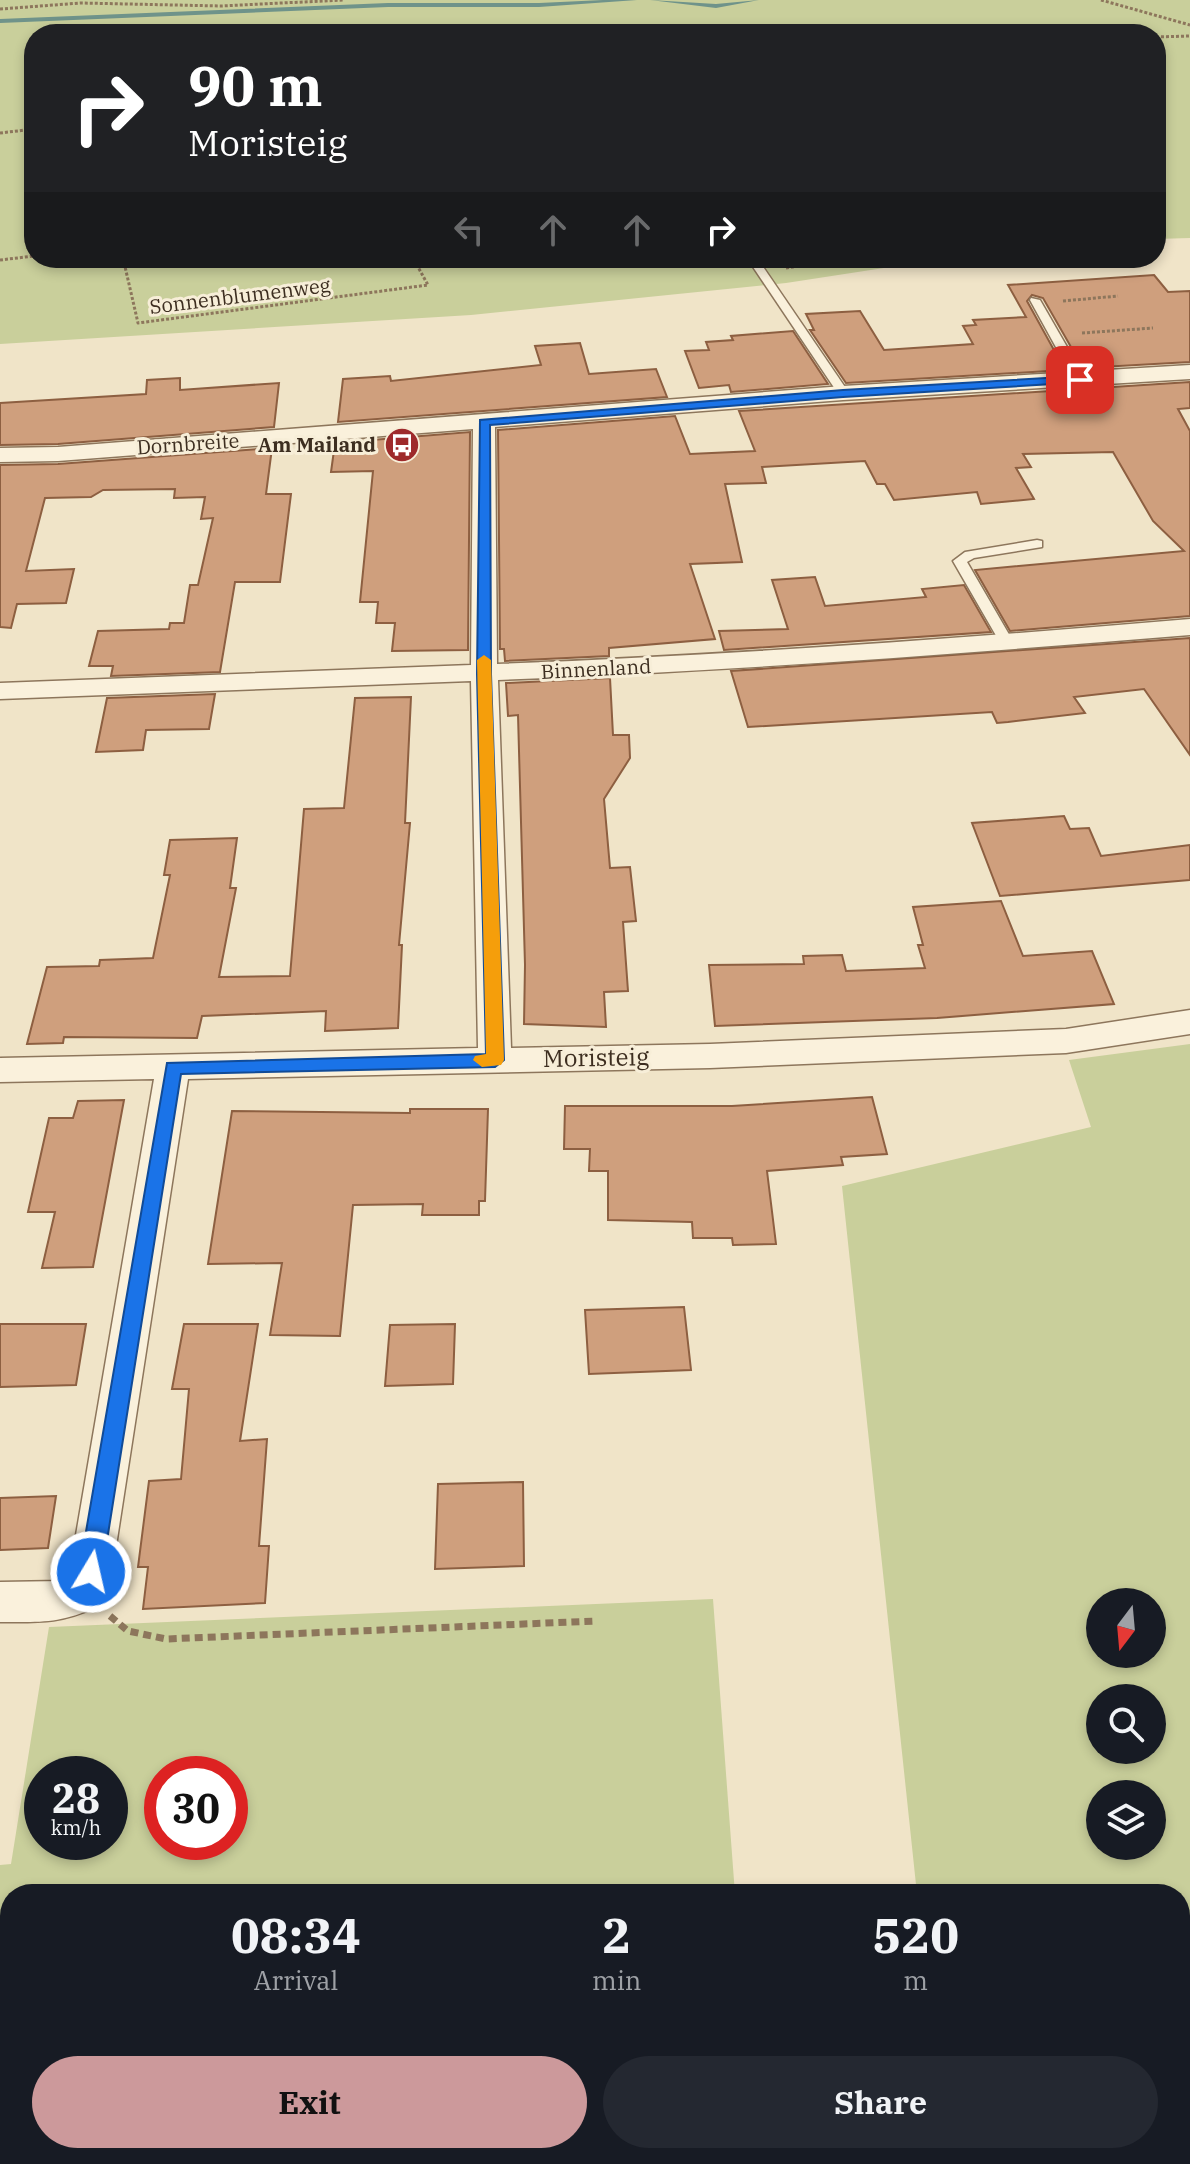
<!DOCTYPE html>
<html lang="en">
<head>
<meta charset="utf-8">
<style>
  body { margin:0; font-family:"IBM Plex Serif",serif; background:#242831; color:#f1f3f6; height:100vh; display:flex; flex-direction:column; font-size:30px; white-space:nowrap }
  * { box-sizing:border-box; margin:0 }
  p { font-size:26px; color:#9ea1a6 }
  .icon { flex:none; width:44px; height:44px; fill:none; stroke:currentColor; stroke-width:2; stroke-linecap:round; stroke-linejoin:round }
  .map { position:relative; flex:1; overflow:hidden }
  .panel { position:absolute; left:0px; top:1884px; width:1190px; height:280px; display:flex; flex-direction:column; background:#171b24; border-radius:32px 32px 0 0; box-shadow:0 4px 12px #0003 }
  .panel>* { flex:none }
  .banner { position:absolute; left:24px; top:24px; width:1142px; height:244px; border-radius:32px; box-shadow:0 4px 12px #0003; background:#202124; color:#fff; overflow:hidden }
  .needle { width:52px; rotate:196deg }
  .controls { position:absolute; left:1086px; top:1588px; display:grid; gap:16px }
  .controls a { display:grid; place-items:center; width:80px; height:80px; border-radius:50%; background:#171b24; box-shadow:0 4px 12px #0003; font-size:40px }
  .speed { position:absolute; left:24px; top:1756px; display:flex; gap:16px; font-size:40px; font-weight:700; text-align:center }
  .speed>* { display:grid; place-content:center; width:104px; height:104px; border-radius:50%; background:#171b24; box-shadow:0 4px 12px #0003; line-height:1 }
  .speed small { font-size:20px; font-weight:400 }
  .speed .limit { border:12px solid #d22; background:#fff; color:#111 }
  .pin { position:absolute; display:grid; place-items:center; width:68px; height:68px; color:#fff; margin:-34px; border-radius:16px; box-shadow:0 4px 12px #0006 }
  .me { position:absolute; width:88px; margin:-44px; rotate:9deg; stroke-linejoin:round; filter:drop-shadow(0 0 6px #0008) }
  .turn { display:flex; align-items:center; gap:28px; height:168px; padding:0 32px; font-size:36px }
  .turn .icon { width:104px; height:104px; stroke-width:2.5 }
  .turn b { display:block; font-size:56px; line-height:68px }
  .lanes { display:flex; align-items:center; height:76px; padding:0 32px; background:#0003; justify-content:center; gap:40px; direction:ltr }
  .lanes .off { opacity:.35 }
  .eta { display:flex; justify-content:space-evenly; align-items:center; height:136px; text-align:center }
  .eta b { font-size:48px; font-weight:800; line-height:56px }
  .cta { display:flex; gap:16px; margin-top:auto; padding:16px 32px }
  .cta a { flex:1; height:92px; border-radius:48px; background:#cc999b; color:#111; font-size:32px; font-weight:800; line-height:92px; text-align:center }
  .cta a+a { background:#242831; color:#f1f3f6 }
  .map>svg:first-child { display:block }
  .green { fill:#c9cf9b; fill-rule:evenodd }
  .lines { fill:none; stroke-linecap:round; stroke-linejoin:round }
  .stream { fill:#6f938a; fill-rule:evenodd }
  .building { fill:#cf9f7d; stroke:#8d5f41; stroke-width:2 }
  .service-casing { stroke:#8d765c; stroke-width:3 }
  .minor-casing { stroke:#8d765c; stroke-width:3 }
  .path-far1 { stroke:#8d765c; stroke-width:3; stroke-dasharray:3 2; stroke-linecap:butt }
  .path { stroke:#8d765c; stroke-width:7; stroke-dasharray:8 5; stroke-linecap:butt }
  .service { fill:#faf1dc; fill-rule:evenodd }
  .minor { fill:#faf1dc; fill-rule:evenodd }
  .route { fill:#1a73e8; stroke:#114b97; stroke-width:2 }
  .slow { fill:#f59e0b }
  .labels { text-anchor:middle; stroke-width:6; stroke-linejoin:round; paint-order:stroke }
  .far-street-label { font-size:20px; fill:#3d2e20; stroke:#f7eed8 }
  .far-poi-label { font-size:20px; font-weight:bold; fill:#3d2e20; stroke:#f7eed8; text-anchor:end }
  .street-label { font-size:24px; fill:#3d2e20; stroke:#f7eed8 }
</style>
</head>
<body>
<div class="map">
<svg width="1190" height="2164" viewBox="0 0 1190 2164">
  <rect width="100%" height="100%" fill="#f0e4c8"/>
  <g class="green">
    <polygon points="0,0 1190,0 1190,238 1156,239 1156,34 34,34 34,258 949,258 786,283 471,315 0,344"/>
    <path d="M1190,1044V2164H886L944,2161V2154H1180V1894H917L842,1186L1091,1127L1069,1060ZM1152,1602V1654H1100V1602ZM1152,1698V1750H1100V1698ZM1152,1794V1846H1100V1794Z"/>
    <path d="M713,1599L735,1894H10V2154H753L754,2164H0V1865L11,1864L49,1627ZM110,1774V1842H42V1774ZM230,1774V1842H162V1774Z"/>
  </g>
  <g class="lines">
    <g class="stream">
      <polygon points="603,0 637,0 539,7 388,7 0,23 0,19 388,3 539,3"/>
      <polygon points="650,0 716,4 759,0 716,8"/>
    </g>
  </g>
  <g class="building">
    <polygon points="1154,275 1168,292 1190,291 1190,362 1083,368 1043,298 1032,295 1027,301 1065,370 846,383 810,330 814,330 806,314 860,311 884,350 973,344 963,326 976,325 973,320 1026,317 1008,285"/>
    <polygon points="793,331 828,384 731,392 729,385 699,388 685,351 709,350 706,342 733,340 731,336"/>
    <polygon points="580,343 589,374 656,369 667,397 338,422 343,379 390,376 391,381 541,365 535,346"/>
    <polygon points="180,378 180,390 279,383 274,427 58,444 0,445 0,403 146,394 147,380"/>
    <polygon points="1190,382 1190,408 1178,409 1190,431 1190,616 1010,631 975,570 1184,551 1153,521 1113,452 1023,454 1031,467 1016,468 1034,499 981,504 977,492 894,500 885,484 877,484 865,461 762,467 766,483 725,484 742,562 690,564 715,639 609,648 609,656 505,661 504,649 500,649 498,430 675,416 690,454 755,451 739,411"/>
    <polygon points="470,432 468,650 392,651 395,623 376,623 378,602 360,602 373,471 331,472 335,443"/>
    <polygon points="272,448 266,494 291,494 280,582 235,582 220,672 111,676 113,666 89,666 98,631 169,629 170,623 184,623 190,585 198,585 213,518 201,519 205,497 174,498 175,489 103,490 91,497 45,498 26,571 74,569 66,603 17,604 11,628 0,627 0,465 58,464"/>
    <polygon points="815,577 825,606 926,597 922,589 964,585 991,632 724,650 719,631 788,629 772,580"/>
    <polygon points="1190,638 1190,755 1144,689 1074,697 1085,713 1008,722 997,723 992,712 748,727 731,671"/>
    <polygon points="610,678 613,735 629,735 630,758 604,799 610,868 630,867 636,921 623,922 628,991 604,992 606,1027 524,1024 525,965 518,715 508,716 506,683"/>
    <polygon points="215,694 209,729 146,730 143,750 96,752 107,698"/>
    <polygon points="411,697 405,823 410,823 399,945 402,945 398,1028 325,1031 326,1011 202,1016 197,1038 64,1037 63,1043 27,1044 47,967 99,966 100,960 153,958 170,875 164,875 170,840 237,838 230,888 236,888 219,977 290,976 304,809 344,808 355,698"/>
    <polygon points="1064,816 1070,829 1089,828 1101,856 1190,845 1190,880 1000,896 972,823"/>
    <polygon points="1001,901 1023,956 1092,951 1114,1004 937,1018 715,1026 709,965 804,964 803,956 842,955 846,971 925,968 918,945 923,945 913,907"/>
    <polygon points="872,1097 887,1154 841,1157 843,1165 767,1171 776,1244 733,1245 732,1238 693,1238 692,1222 608,1220 608,1171 589,1171 590,1149 564,1149 565,1106 732,1106"/>
    <polygon points="124,1100 93,1267 42,1268 55,1212 28,1212 49,1118 73,1118 78,1101"/>
    <polygon points="410,1109 488,1109 485,1201 479,1201 479,1215 422,1215 423,1204 353,1205 340,1336 270,1335 282,1263 208,1264 232,1111 410,1113"/>
    <polygon points="684,1307 691,1370 589,1374 585,1310"/>
    <polygon points="0,1324 86,1324 76,1385 0,1387"/>
    <polygon points="184,1324 258,1324 240,1441 267,1439 259,1546 269,1546 265,1603 143,1609 148,1567 138,1567 149,1481 181,1479 189,1389 172,1389"/>
    <polygon points="455,1324 453,1384 385,1386 390,1325"/>
    <polygon points="523,1482 524,1566 435,1569 438,1484"/>
    <polygon points="56,1496 48,1548 0,1550 0,1498"/>
  </g>
  <g class="lines">
    <g class="service-casing">
      <g id="service">
        <polygon points="747,258 757,258 849,393 847,395 839,395"/>
        <polygon points="1031,298 1040,300 1086,380 1084,382 1074,380 1030,300"/>
        <polygon points="1037,540 1042,541 1042,547 974,558 967,562 1014,643 1007,647 1002,646 953,561 965,552"/>
      </g>
    </g>
    <g class="minor-casing">
      <path id="minor" d="M1190,365V379L843,400L495,427L497,664C729,655 959,639 1190,619V635C959,654 729,671 498,680L511,1048L710,1044L1066,1029L1190,1010V1034L1066,1053L710,1068L188,1079L112,1572L96,1607C60,1624 39,1622 0,1622V1582L61,1581L70,1570L154,1079L0,1082V1058L478,1048L471,681L0,699V683L471,665L473,429L58,461L0,462V448L58,447L843,386Z"/>
    </g>
    <g class="path-far1">
      <polyline points="1101,0 1190,25"/>
      <polyline points="0,9 81,3 221,6 343,0"/>
      <polyline points="1156,37 1190,36"/>
      <polyline points="0,133 34,129"/>
      <polyline points="123,258 138,323 428,285 413,258"/>
      <polyline points="0,260 34,256"/>
      <polyline points="786,268 845,258"/>
      <polyline points="1063,301 1118,296"/>
      <polyline points="1082,333 1153,328"/>
    </g>
    <polyline class="path" points="110,1616 128,1631 166,1639 596,1621"/>
    <use href="#service" class="service"/>
    <use href="#minor" class="minor"/>
  </g>
  <polygon class="route" points="1080,376 1086,380 1085,382 843,397 490,425 491,674 504,1060 495,1067 181,1074 102,1572 99,1579 91,1582 83,1579 79,1572 167,1063 486,1054 477,674 480,420 843,390"/>
  <polygon class="slow" points="484,655 491,660 504,1060 501,1065 482,1067 473,1060 475,1056 486,1054 477,660"/>
  <defs>
    <g id="bus-disc" transform="scale(1.8)"><circle r="9.5" fill="#9e2a2b" stroke="#f7eed8"/><path d="M-5-6H5V4H4V6H2V4H-2V6H-4V4H-5ZM-3.5-4V0h7V-4ZM-3.5 1.2v1.5H-2V1.2ZM2 1.2v1.5H3.5V1.2Z" fill="#fff"/></g>
  </defs>
  <g fill-rule="evenodd">
    <use href="#bus-disc" x="402" y="445"/>
  </g>
  <g class="labels">
    <g class="far-street-label">
      <text transform="translate(240 296) rotate(-7)" y="7">Sonnenblumenweg</text>
      <text transform="translate(188 444) rotate(-4)" y="7">Dornbreite</text>
      <text transform="translate(596 669) rotate(-3)" y="7">Binnenland</text>
    </g>
    <g class="far-poi-label">
      <text x="376" y="452">Am Mailand</text>
    </g>
    <g class="street-label">
      <text transform="translate(596 1058) rotate(-1)" y="8">Moristeig</text>
    </g>
  </g>
</svg>
<div class="controls">
<a><svg class="needle" viewBox="-14 -14 28 28"><path d="M0-13l5 13h-10z" fill="#e53935"/><path d="M0 13l5-13h-10z" fill="#9ea1a6"/></svg></a>
<a><svg class="icon" aria-label="search" viewBox="0 0 24 24"><circle cx="10" cy="10" r="6"/><path d="M15 15l6 6"/></svg></a>
<a><svg class="icon" aria-label="layers" viewBox="0 0 24 24"><path d="M12 4l9 5-9 5-9-5zM3 14l9 5 9-5"/></svg></a>
</div>
<div class="speed"><div>28<small>km/h</small></div><div class="limit">30</div></div>
<div class="pin" style="left:1080px;top:380px;background:#d93025"><svg class="icon" aria-label="arrive" viewBox="0 0 24 24"><path d="M6 21V4h12l-3 4 3 4H6"/></svg></div>
<svg class="me" style="left:91px;top:1572px" viewBox="-20 -20 40 40"><circle r="17" fill="#1a73e8" stroke="#fff" stroke-width="3"/><path d="M0-11L8 9 0 5-8 9z" fill="#fff"/></svg>
<div class="banner">
<div class="turn"><svg class="icon" aria-label="right" viewBox="0 0 24 24"><path d="M7 20v-9h11M14 6l5 5-5 5"/></svg><div><b>90 m</b>Moristeig</div></div>
<div class="lanes"><svg class="icon off" aria-label="left" viewBox="0 0 24 24"><path d="M17 20v-9H6M10 6l-5 5 5 5"/></svg><svg class="icon off" aria-label="ahead" viewBox="0 0 24 24"><path d="M12 20V5M6 11l6-6 6 6"/></svg><svg class="icon off" aria-label="ahead" viewBox="0 0 24 24"><path d="M12 20V5M6 11l6-6 6 6"/></svg><svg class="icon" aria-label="right" viewBox="0 0 24 24"><path d="M7 20v-9h11M14 6l5 5-5 5"/></svg></div>
</div>
<section class="panel">
<div class="eta">
<div><b>08:34</b><p>Arrival</p></div>
<div><b>2</b><p>min</p></div>
<div><b>520</b><p>m</p></div>
</div>
<div class="cta"><a>Exit</a><a>Share</a></div>
</section>
</div>
</body>
</html>
